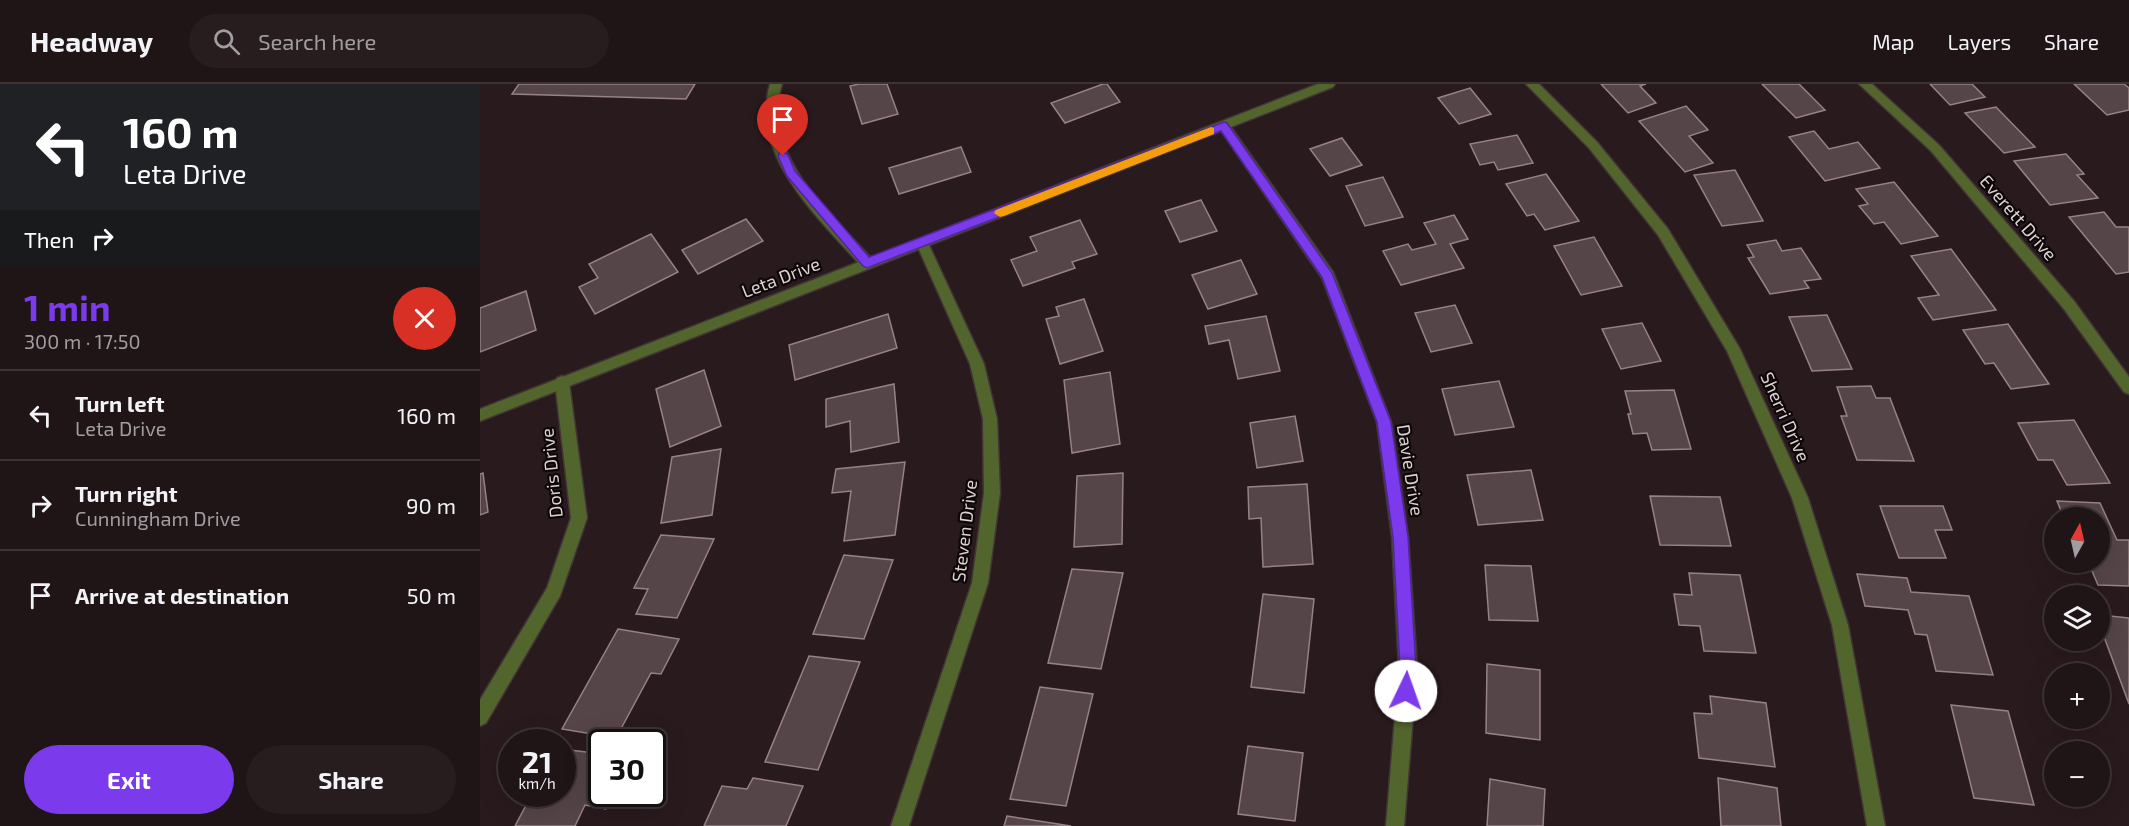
<!DOCTYPE html>
<html lang="en">
<head>
<meta charset="utf-8">
<style>
  body { margin:0; font-family:"Exo 2",sans-serif; background:#271d1f; color:#f1f3f6; height:100vh; display:flex; flex-direction:column; font-size:22px; white-space:nowrap }
  * { box-sizing:border-box; margin:0 }
  p { font-size:20px; color:#a19ea1 }
  .icon { flex:none; width:33px; height:33px; fill:none; stroke:currentColor; stroke-width:2; stroke-linecap:round; stroke-linejoin:round }
  .map { position:relative; flex:1; overflow:hidden }
  .sheet { display:flex; flex-direction:column; background:#1f1416; width:480px }
  .sheet>* { flex:none }
  .banner { background:#202124; color:#fff; overflow:hidden }
  .needle { width:39px; rotate:8deg }
  .controls { position:absolute; left:1564px; top:423px; display:grid; gap:12px }
  .controls a { display:grid; place-items:center; width:66px; height:66px; border-radius:50%; background:#1f1416; box-shadow:0 6px 24px #0002,0 0 0 2px #3c3335; font-size:30px }
  .speed { position:absolute; left:18px; top:645px; display:flex; gap:12px; font-size:30px; font-weight:700; text-align:center }
  .speed>* { display:grid; place-content:center; width:78px; height:78px; border-radius:50%; background:#1f1416; box-shadow:0 6px 24px #0002,0 0 0 2px #3c3335; line-height:1 }
  .speed small { font-size:15px; font-weight:400 }
  .speed .limit { border:3px solid #111; border-radius:9px; background:#fff; color:#111 }
  .pin { position:absolute; display:grid; place-items:center; width:51px; height:51px; color:#fff; margin:-62px -26px; border-radius:50% 50% 50% 0; rotate:-45deg; box-shadow:0 0 6px #0007 }
  .pin .icon { rotate:45deg }
  .me { position:absolute; width:66px; margin:-33px; rotate:3deg; stroke-linejoin:round; filter:drop-shadow(0 0 4px #0008) }
  .turn { display:flex; align-items:center; gap:21px; height:126px; padding:0 24px; font-size:27px }
  .turn .icon { width:78px; height:78px; stroke-width:2.5 }
  .turn b { display:block; font-size:42px; line-height:51px }
  .then { display:flex; align-items:center; height:57px; padding:0 24px; background:#0003; gap:12px; font-size:22px }
  .round { display:grid; place-items:center; flex:none; width:63px; height:63px; border-radius:32px; background:#271d1f }
  .summary { display:flex; align-items:center; justify-content:space-between; height:102px; padding:0 24px }
  h1 { font-size:36px; font-weight:700; line-height:45px; color:#7c3aed }
  .action { display:flex; gap:12px; margin-top:auto; padding:12px 24px }
  .action a { flex:1; height:69px; border-radius:36px; background:#7c3aed; color:#fff; font-size:24px; font-weight:700; line-height:69px; text-align:center }
  .action a+a { background:#271d1f; color:#f1f3f6 }
  ul { padding:0; list-style:none }
  li { display:flex; align-items:center; gap:18px; height:90px; padding:0 24px; border-top:2px solid #3c3335 }
  li div { flex:1 }
  li b { display:block; font-size:22px }
  li em { font-style:normal }
  header { display:flex; align-items:center; gap:36px; box-sizing:border-box; height:84px; padding:0 30px; background:#1f1416; border-bottom:2px solid #3c3335 }
  header strong { font-size:28px }
  nav { display:flex; gap:33px; margin-inline-start:auto; font-size:21px }
  .search { width:420px; height:54px; background:#271d1f; display:flex; align-items:center; gap:15px; box-sizing:border-box; padding:0 21px; border-radius:33px; color:#a19ea1; font-size:22px }
  main { display:flex; flex:1; min-height:0 }
  .map>svg:first-child { display:block }
  .building { fill:#564548; stroke:#968285; stroke-width:1.5 }
  .lines { fill:none; stroke-linecap:round; stroke-linejoin:round }
  .minor-casing { stroke:#423436; stroke-width:3 }
  .tertiary-casing { stroke:#423436; stroke-width:3 }
  .minor { fill:#52652c; fill-rule:evenodd }
  .tertiary { fill:#52652c; fill-rule:evenodd }
  .route { fill:#7c3aed; stroke:#51269a; stroke-width:1.5 }
  .slow { fill:#f59e0b }
  .labels { text-anchor:middle; stroke-width:4.5; stroke-linejoin:round; paint-order:stroke }
  .street-label { font-size:18px; fill:#dcd1d3; stroke:#0d0708 }
</style>
</head>
<body>
<header>
<strong>Headway</strong>
<div class="search"><svg class="icon" aria-label="search" viewBox="0 0 24 24"><circle cx="10" cy="10" r="6"/><path d="M15 15l6 6"/></svg>Search here</div>
<nav><a>Map</a><a>Layers</a><a>Share</a></nav>
</header>
<main>
<section class="sheet">
<div class="banner">
<div class="turn"><svg class="icon" aria-label="left" viewBox="0 0 24 24"><path d="M17 20v-9H6M10 6l-5 5 5 5"/></svg><div><b>160 m</b>Leta Drive</div></div>
<div class="then">Then<svg class="icon" aria-label="right" viewBox="0 0 24 24"><path d="M7 20v-9h11M14 6l5 5-5 5"/></svg></div>
</div>
<div class="summary"><div><h1>1 min</h1><p>300 m · 17:50</p></div><a class="round" style="background:#d93025;color:#fff"><svg class="icon" aria-label="close" viewBox="0 0 24 24"><path d="M6 6l12 12M18 6L6 18"/></svg></a></div>
<ul>
<li><svg class="icon" aria-label="left" viewBox="0 0 24 24"><path d="M17 20v-9H6M10 6l-5 5 5 5"/></svg><div><b>Turn left</b><p>Leta Drive</p></div><em>160 m</em></li>
<li><svg class="icon" aria-label="right" viewBox="0 0 24 24"><path d="M7 20v-9h11M14 6l5 5-5 5"/></svg><div><b>Turn right</b><p>Cunningham Drive</p></div><em>90 m</em></li>
<li><svg class="icon" aria-label="arrive" viewBox="0 0 24 24"><path d="M6 21V4h12l-3 4 3 4H6"/></svg><div><b>Arrive at destination</b></div><em>50 m</em></li>
</ul>
<div class="action"><a>Exit</a><a>Share</a></div>
</section>
<div class="map">
<svg width="1649" height="742" viewBox="0 0 1649 742">
  <rect width="100%" height="100%" fill="#291a1d"/>
  <g class="building">
    <polygon points="39,0 215,0 206,15 32,10"/>
    <polygon points="379,0 407,0 418,30 382,40 370,2"/>
    <polygon points="623,0 627,0 640,18 585,39 571,19"/>
    <polygon points="1121,0 1166,0 1160,2 1176,19 1148,29"/>
    <polygon points="1282,0 1319,0 1345,26 1316,34"/>
    <polygon points="1450,0 1492,0 1505,13 1470,21"/>
    <polygon points="1594,0 1644,0 1649,4 1649,26 1627,31"/>
    <polygon points="990,4 1011,30 979,40 958,14"/>
    <polygon points="1206,22 1228,46 1209,52 1233,79 1205,88 1159,37"/>
    <polygon points="1516,23 1555,63 1524,69 1485,29"/>
    <polygon points="1334,47 1349,65 1378,58 1400,84 1345,97 1309,53"/>
    <polygon points="1037,51 1053,79 1018,86 1014,78 1000,81 990,60"/>
    <polygon points="862,54 882,81 850,92 830,65"/>
    <polygon points="481,63 491,88 419,110 409,84"/>
    <polygon points="1586,70 1604,90 1597,91 1618,114 1570,121 1534,77"/>
    <polygon points="1255,86 1283,137 1242,142 1214,91"/>
    <polygon points="1066,90 1099,137 1065,146 1054,130 1047,132 1026,100"/>
    <polygon points="903,93 923,133 885,142 866,102"/>
    <polygon points="1414,98 1458,152 1421,160 1404,138 1394,140 1379,122 1388,120 1376,105"/>
    <polygon points="721,116 737,147 700,158 685,127"/>
    <polygon points="1624,128 1636,143 1649,143 1649,188 1636,190 1589,133"/>
    <polygon points="974,131 988,155 970,160 984,184 921,201 903,167 928,160 932,166 956,160 944,139"/>
    <polygon points="266,135 283,157 218,190 202,166"/>
    <polygon points="600,136 617,170 592,178 595,184 543,202 531,176 557,167 550,153"/>
    <polygon points="171,150 198,188 115,230 99,203 118,194 109,180"/>
    <polygon points="1114,153 1142,202 1101,211 1074,162"/>
    <polygon points="1296,156 1302,167 1321,164 1341,195 1324,197 1329,204 1290,210 1268,174 1274,173 1267,161"/>
    <polygon points="1471,165 1516,226 1453,236 1438,214 1459,211 1431,172"/>
    <polygon points="761,176 777,210 728,225 712,191"/>
    <polygon points="46,207 56,246 0,268 0,224"/>
    <polygon points="604,215 623,267 580,280 566,235 579,232 576,223"/>
    <polygon points="975,221 992,259 951,268 935,229"/>
    <polygon points="408,230 417,264 315,296 309,261"/>
    <polygon points="1347,231 1372,285 1332,287 1309,233"/>
    <polygon points="786,232 800,287 758,295 749,256 729,260 725,242"/>
    <polygon points="1162,239 1181,277 1141,285 1122,245"/>
    <polygon points="1528,240 1569,300 1531,305 1514,279 1505,280 1483,246"/>
    <polygon points="224,286 241,342 190,363 176,305"/>
    <polygon points="630,288 640,360 592,369 584,296"/>
    <polygon points="1019,297 1034,343 975,351 962,305"/>
    <polygon points="414,300 419,358 371,368 370,337 346,343 346,315"/>
    <polygon points="1391,302 1396,314 1410,314 1434,377 1377,376 1361,332 1367,332 1357,303"/>
    <polygon points="1194,306 1211,365 1172,366 1167,349 1153,350 1148,330 1151,330 1145,307"/>
    <polygon points="815,332 823,377 777,384 770,339"/>
    <polygon points="1594,336 1630,399 1587,401 1573,376 1558,376 1538,339"/>
    <polygon points="241,365 232,431 181,439 192,373"/>
    <polygon points="425,378 415,451 364,457 371,407 352,409 356,385"/>
    <polygon points="1051,386 1063,436 998,441 987,391"/>
    <polygon points="3,389 8,428 0,431 0,390"/>
    <polygon points="643,389 642,460 594,463 597,392"/>
    <polygon points="827,400 833,480 783,483 781,434 769,435 768,403"/>
    <polygon points="1170,412 1240,413 1251,462 1180,461"/>
    <polygon points="1577,417 1620,419 1637,456 1649,456 1649,502 1618,501 1612,487 1594,486 1591,478 1620,478 1620,434 1584,434"/>
    <polygon points="1400,422 1463,422 1472,446 1455,446 1466,474 1419,474"/>
    <polygon points="181,451 234,455 197,534 156,530 168,505 154,504"/>
    <polygon points="364,471 413,476 384,555 333,550"/>
    <polygon points="1005,481 1051,482 1058,537 1009,536"/>
    <polygon points="592,485 643,489 621,585 568,579"/>
    <polygon points="1209,489 1260,491 1276,569 1224,567 1220,542 1199,541 1194,510 1212,511"/>
    <polygon points="1377,490 1427,494 1431,508 1489,512 1513,591 1456,587 1447,551 1435,550 1428,526 1385,522"/>
    <polygon points="783,510 834,515 824,609 771,603"/>
    <polygon points="1620,531 1649,534 1649,620 1620,542"/>
    <polygon points="138,545 199,555 181,590 171,589 136,654 82,645"/>
    <polygon points="329,572 380,578 338,686 285,678"/>
    <polygon points="1007,580 1060,586 1060,656 1006,649"/>
    <polygon points="560,603 613,610 586,722 530,715"/>
    <polygon points="1230,612 1286,619 1295,683 1219,674 1214,629 1232,630"/>
    <polygon points="1471,621 1528,627 1554,721 1494,714"/>
    <polygon points="768,662 823,669 815,737 758,730"/>
    <polygon points="82,665 122,670 122,710 133,710 126,725 105,721 95,742 35,742 52,710 82,710"/>
    <polygon points="273,694 323,702 306,742 224,742 242,702 267,705"/>
    <polygon points="1238,694 1297,704 1301,742 1241,742"/>
    <polygon points="1010,695 1065,705 1063,742 1007,742"/>
    <polygon points="527,732 591,742 524,742"/>
  </g>
  <g class="lines">
    <g class="minor-casing">
      <g id="minor">
        <path d="M290,0H302C281,71 349,128 392,175L394,179L392,183H382C339,134 269,72 290,0Z"/>
        <polygon points="1046,0 1059,0 1117,58 1188,145 1260,265 1328,414 1368,541 1405,742 1387,742 1352,541 1312,414 1247,267 1178,151 1109,64"/>
        <polygon points="1379,0 1392,0 1459,61 1594,217 1649,293 1649,310 1644,308 1584,225 1451,67"/>
        <polygon points="744,38 748,39 853,188 911,338 928,453 937,584 924,742 906,742 919,584 912,453 897,338 842,194 740,45 740,39"/>
        <polygon points="442,154 448,159 504,280 517,335 520,409 508,499 429,742 411,742 492,499 504,409 503,335 490,280 436,159"/>
        <polygon points="82,292 87,294 89,298 107,434 80,512 6,639 0,642 0,616 67,504 91,434 75,298 77,294"/>
      </g>
    </g>
    <g class="tertiary-casing">
      <polygon id="tertiary" points="838,0 855,0 853,3 0,337 0,325"/>
    </g>
    <use href="#minor" class="minor"/>
    <use href="#tertiary" class="tertiary"/>
  </g>
  <polygon class="route" points="744,38 747,39 852,189 911,338 928,453 936,584 932,612 926,615 920,612 918,607 920,584 913,453 897,338 842,193 741,47 387,184 383,182 307,92 298,72 299,69 307,69 315,87 389,173"/>
  <polygon class="slow" points="731,43 734,44 734,50 524,132 520,133 514,129 516,126"/>
  <g class="labels">
    <g class="street-label">
      <text transform="translate(1538 134) rotate(49)" y="6">Everett Drive</text>
      <text transform="translate(301 194) rotate(-21)" y="6">Leta Drive</text>
      <text transform="translate(1305 333) rotate(66)" y="6">Sherri Drive</text>
      <text transform="translate(930 386) rotate(81)" y="6">Davie Drive</text>
      <text transform="translate(72 389) rotate(-96)" y="6">Doris Drive</text>
      <text transform="translate(485 447) rotate(-83)" y="6">Steven Drive</text>
    </g>
  </g>
</svg>
<div class="controls">
<a><svg class="needle" viewBox="-14 -14 28 28"><path d="M0-13l5 13h-10z" fill="#e53935"/><path d="M0 13l5-13h-10z" fill="#a19ea1"/></svg></a>
<a><svg class="icon" aria-label="layers" viewBox="0 0 24 24"><path d="M12 4l9 5-9 5-9-5zM3 14l9 5 9-5"/></svg></a>
<a>+</a>
<a>−</a>
</div>
<div class="speed"><div>21<small>km/h</small></div><div class="limit">30</div></div>
<div class="pin" style="left:303px;top:72px;background:#d93025"><svg class="icon" aria-label="arrive" viewBox="0 0 24 24"><path d="M6 21V4h12l-3 4 3 4H6"/></svg></div>
<svg class="me" style="left:926px;top:607px" viewBox="-20 -20 40 40"><circle r="19" fill="#fff"/><path d="M0-13L10 11 0 6-10 11z" fill="#7c3aed"/></svg>
</div>
</main>
</body>
</html>
